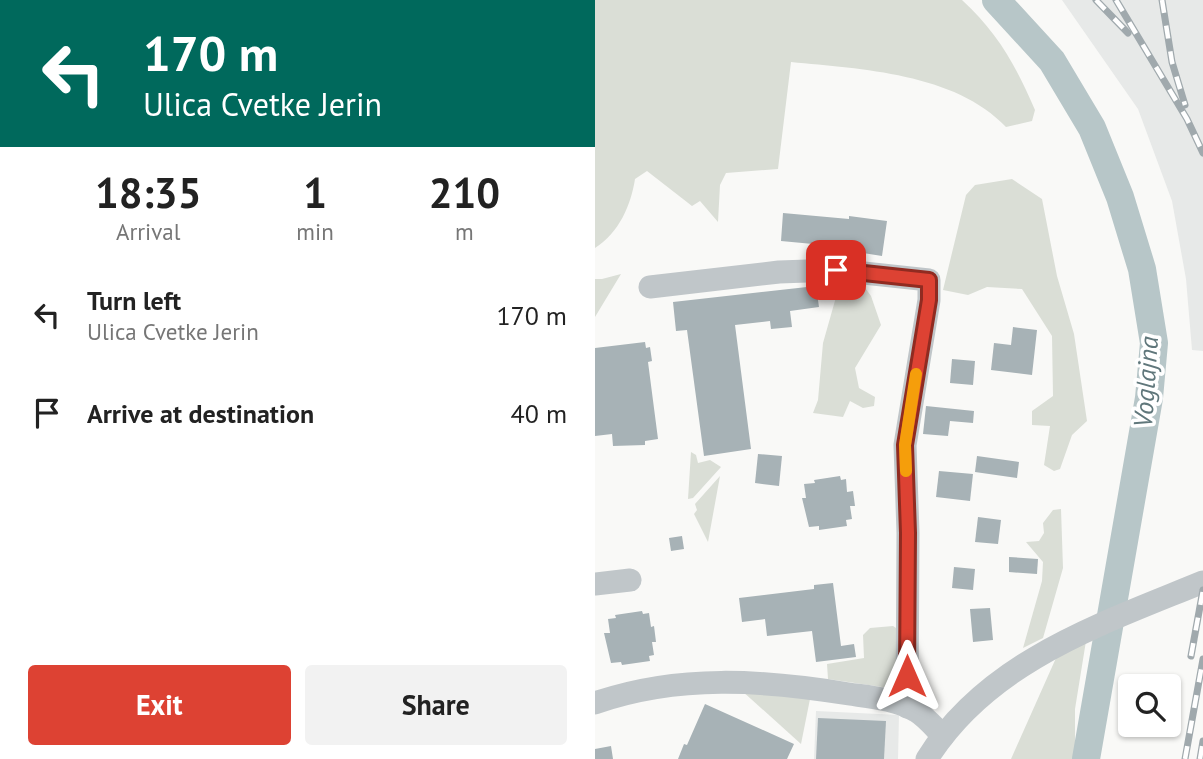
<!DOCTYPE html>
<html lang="en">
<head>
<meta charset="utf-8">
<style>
  body { margin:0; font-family:"PT Sans",sans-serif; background:#f2f2f2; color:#222; height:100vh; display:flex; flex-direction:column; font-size:26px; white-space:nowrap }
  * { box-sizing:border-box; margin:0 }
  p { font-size:23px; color:#767676 }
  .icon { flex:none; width:38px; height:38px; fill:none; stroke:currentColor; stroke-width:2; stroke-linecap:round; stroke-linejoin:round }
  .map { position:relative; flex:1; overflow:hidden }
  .sheet { display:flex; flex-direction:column; background:#fff; width:595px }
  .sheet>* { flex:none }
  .hud { background:#00695c; color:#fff; overflow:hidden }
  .tools { position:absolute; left:523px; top:674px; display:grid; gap:14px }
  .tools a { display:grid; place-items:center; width:63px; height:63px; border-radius:7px; background:#fff; box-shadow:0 2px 5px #0004; font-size:35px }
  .pin { position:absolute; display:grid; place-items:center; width:60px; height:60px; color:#fff; margin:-30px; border-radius:14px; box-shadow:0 4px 10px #0006 }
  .me { position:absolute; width:77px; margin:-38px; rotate:0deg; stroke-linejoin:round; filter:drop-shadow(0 0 5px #0008) }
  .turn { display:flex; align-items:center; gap:24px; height:147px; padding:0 28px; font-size:32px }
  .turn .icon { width:91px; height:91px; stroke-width:2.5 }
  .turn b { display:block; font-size:49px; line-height:60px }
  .eta { display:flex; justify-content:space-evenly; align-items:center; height:119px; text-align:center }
  .eta b { font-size:42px; font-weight:700; line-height:49px }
  .action { display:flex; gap:14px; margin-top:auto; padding:14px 28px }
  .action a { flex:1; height:80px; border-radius:7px; background:#dd4233; color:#fff; font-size:28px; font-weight:700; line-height:80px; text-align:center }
  .action a+a { background:#f2f2f2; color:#222 }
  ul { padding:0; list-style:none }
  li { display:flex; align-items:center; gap:21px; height:98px; padding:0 28px }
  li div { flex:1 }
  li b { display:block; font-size:26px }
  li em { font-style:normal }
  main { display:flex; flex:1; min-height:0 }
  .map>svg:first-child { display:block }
  .built { fill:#e7e9e8 }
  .green { fill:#daded6 }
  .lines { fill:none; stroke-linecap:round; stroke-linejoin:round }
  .river { stroke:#b7c6c8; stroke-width:28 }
  .building { fill:#a7b2b6 }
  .minor { stroke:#c0c6c9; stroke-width:23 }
  .rail-casing { stroke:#a0a9ad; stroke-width:7 }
  .rail { stroke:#fff; stroke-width:4.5; stroke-dasharray:13; stroke-linecap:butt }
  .route-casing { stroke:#902b21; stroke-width:18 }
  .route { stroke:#dd4233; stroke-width:12 }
  .slow { stroke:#f59e0b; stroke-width:12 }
  .labels { text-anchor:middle; stroke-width:7; stroke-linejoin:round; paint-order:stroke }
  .water-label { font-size:26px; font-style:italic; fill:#60777b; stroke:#fff }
</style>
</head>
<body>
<main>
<section class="sheet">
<div class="hud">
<div class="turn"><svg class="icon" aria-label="left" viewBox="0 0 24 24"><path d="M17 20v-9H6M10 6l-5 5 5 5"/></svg><div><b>170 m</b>Ulica Cvetke Jerin</div></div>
</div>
<div class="eta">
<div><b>18:35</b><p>Arrival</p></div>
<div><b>1</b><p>min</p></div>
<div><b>210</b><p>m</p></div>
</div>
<ul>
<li><svg class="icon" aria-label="left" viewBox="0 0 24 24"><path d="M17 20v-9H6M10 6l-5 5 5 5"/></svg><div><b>Turn left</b><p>Ulica Cvetke Jerin</p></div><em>170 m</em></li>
<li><svg class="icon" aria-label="arrive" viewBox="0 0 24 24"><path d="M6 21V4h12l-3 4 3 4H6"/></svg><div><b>Arrive at destination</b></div><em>40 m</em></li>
</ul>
<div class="action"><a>Exit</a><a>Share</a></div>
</section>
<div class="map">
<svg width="608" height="759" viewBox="0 0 608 759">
  <rect width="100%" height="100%" fill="#f9f9f7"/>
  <g class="built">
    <polygon points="467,0 608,0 608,351 597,350 591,279 577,201 543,109"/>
    <polygon points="221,711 304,715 303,759 219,759"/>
  </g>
  <g class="green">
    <path d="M0,0H367C403,33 421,66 440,110L437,121L411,127C360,73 266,69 196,62L183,169L131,173L125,185L123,222L105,201L97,206L52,171L40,179C36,205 24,233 0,248Z"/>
    <polygon points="417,179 447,199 462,276 479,334 492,421 477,435 465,469 459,471 449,465 455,426 437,425 437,411 458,396 457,336 427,289 392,287 373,295 348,290 371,195 380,185"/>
    <polygon points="26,274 0,317 0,279 7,279"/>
    <polygon points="237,285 268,285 276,296 286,325 260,368 264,388 280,397 279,406 268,408 255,401 248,417 218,413 223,400 228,343 243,290"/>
    <polygon points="96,452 101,455 103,463 115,460 126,467 98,498 93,499"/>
    <polygon points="125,476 113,542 99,514 102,510 100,504"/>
    <polygon points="466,509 468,568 448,638 428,648 447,581 448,562 431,542 444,541 449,533 448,523 458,510"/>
    <polygon points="298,626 304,630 302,687 287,687 233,679 232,664 269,658 268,635 275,628"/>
    <polygon points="491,641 480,709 480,759 416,759 461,658"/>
    <polygon points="135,680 216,694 206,744"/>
  </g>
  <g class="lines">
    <polyline class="river" points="401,0 457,61 497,128 525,197 547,269 559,343 554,398 491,759"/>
  </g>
  <g class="building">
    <polygon points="188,213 254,219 254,216 292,221 287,256 249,250 250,247 186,241"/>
    <polygon points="221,286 224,307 195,311 197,327 176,329 175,321 140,325 156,449 109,456 92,330 81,331 78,302"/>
    <polygon points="418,327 442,330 437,375 396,370 399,343 416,345"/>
    <polygon points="50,342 51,348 55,347 57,361 53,362 63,439 50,441 50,445 18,446 17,434 0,436 0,348"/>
    <polygon points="357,359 380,361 378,385 355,383"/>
    <polygon points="331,406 379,411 378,423 355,421 353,436 328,434"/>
    <polygon points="163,454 187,456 184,486 160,483"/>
    <polygon points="382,456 424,462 422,478 380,472"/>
    <polygon points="344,471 378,474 375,501 341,497"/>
    <polygon points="245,476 246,480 251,479 252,492 258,491 260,506 255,506 257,519 251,520 252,526 224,530 224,526 214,527 207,498 211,498 209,484 220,483 219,480"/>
    <polygon points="383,517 406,520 403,544 380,542"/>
    <polygon points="87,536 89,549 76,551 74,538"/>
    <polygon points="414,557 443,559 442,574 414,572"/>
    <polygon points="359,567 380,569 378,590 357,588"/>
    <polygon points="238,583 246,646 259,644 261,657 221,662 217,631 172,636 170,619 147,622 144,598 219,589 219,585"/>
    <polygon points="395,608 398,640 378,642 375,609"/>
    <polygon points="47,611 48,614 54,613 56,627 59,626 61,642 57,642 59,655 54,656 55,661 27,665 26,662 16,663 9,633 15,633 13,619 21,618 20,615"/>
    <polygon points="110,704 199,744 192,759 83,759 89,744 92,745"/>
    <polygon points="223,718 291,721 289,759 221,759"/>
    <polygon points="16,746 18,759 0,759 0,749"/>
  </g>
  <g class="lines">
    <g class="minor">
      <polyline points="55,287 184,272 241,270 334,280 334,300 310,445 313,533 312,707"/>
      <polyline points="0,584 35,580"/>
      <path d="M0,703C83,674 169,680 254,694C275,697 302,699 321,711C331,717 340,728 348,736"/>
      <path d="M332,759C393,661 506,624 608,582"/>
    </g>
    <g class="rail-casing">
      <g id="rail">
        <polyline points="501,0 533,33"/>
        <polyline points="521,0 592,119 608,153"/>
        <polyline points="567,0 577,62 590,105"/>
        <polyline points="596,656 608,590"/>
        <polyline points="590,759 608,659"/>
        <polyline points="605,759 608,741"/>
      </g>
    </g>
    <use href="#rail" class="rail"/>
  </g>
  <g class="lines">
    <g class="route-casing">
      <polyline id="route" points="241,270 334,280 334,300 310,445 313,533 312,676"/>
    </g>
    <use href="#route" class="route"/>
    <polyline class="slow" points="311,471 310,445 321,374"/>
  </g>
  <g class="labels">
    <g class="water-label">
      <text transform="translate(551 382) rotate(-86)" y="9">Voglajna</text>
    </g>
  </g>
</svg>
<div class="tools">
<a><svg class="icon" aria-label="search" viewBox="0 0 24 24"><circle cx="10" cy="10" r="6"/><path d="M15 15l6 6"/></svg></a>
</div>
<div class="pin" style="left:241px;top:270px;background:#d93025"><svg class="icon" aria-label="arrive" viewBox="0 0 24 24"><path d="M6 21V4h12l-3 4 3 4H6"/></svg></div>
<svg class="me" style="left:312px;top:676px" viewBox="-20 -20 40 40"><path d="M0-17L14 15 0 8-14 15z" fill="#dd4233" stroke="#fff" stroke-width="4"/></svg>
</div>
</main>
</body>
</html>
